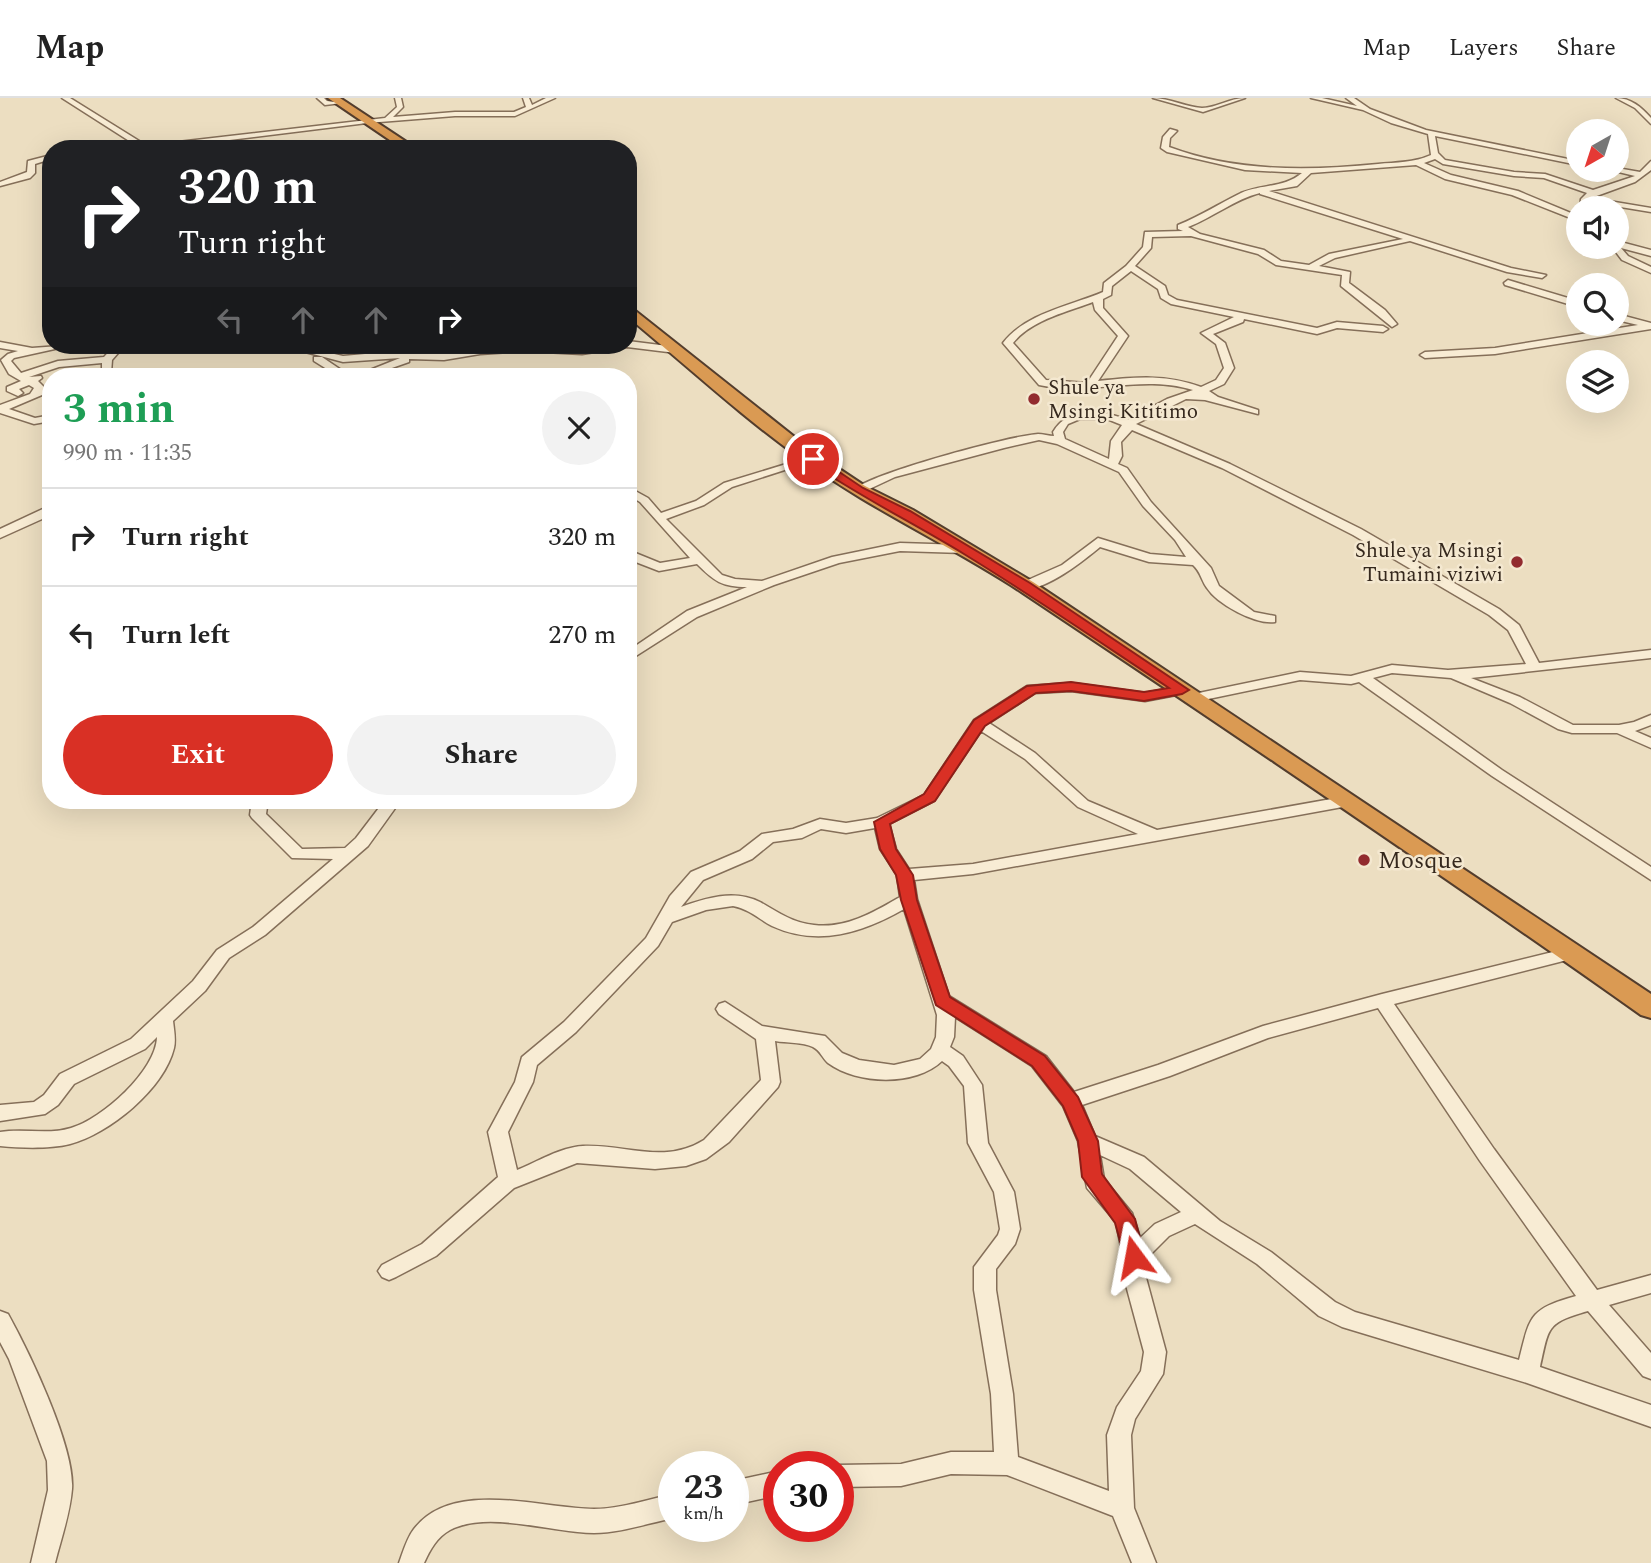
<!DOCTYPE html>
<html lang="en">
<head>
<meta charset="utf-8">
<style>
  body { margin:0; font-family:Spectral,serif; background:#f2f2f2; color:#222; height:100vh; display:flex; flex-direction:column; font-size:26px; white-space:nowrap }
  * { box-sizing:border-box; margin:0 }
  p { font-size:23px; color:#767676 }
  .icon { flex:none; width:38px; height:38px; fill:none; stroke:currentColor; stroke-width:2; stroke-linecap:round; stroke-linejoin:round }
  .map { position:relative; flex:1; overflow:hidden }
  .drawer { position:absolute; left:42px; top:270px; width:595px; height:441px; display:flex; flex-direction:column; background:#fff; border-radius:28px; box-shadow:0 7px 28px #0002 }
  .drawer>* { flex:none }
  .hud { position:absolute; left:42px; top:42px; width:595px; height:214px; border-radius:28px; box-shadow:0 7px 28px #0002; background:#202124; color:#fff; overflow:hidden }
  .needle { width:46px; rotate:219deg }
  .tools { position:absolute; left:1566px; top:21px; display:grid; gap:14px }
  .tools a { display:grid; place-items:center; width:63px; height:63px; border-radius:50%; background:#fff; box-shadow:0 7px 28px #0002; font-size:35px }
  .speed { position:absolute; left:658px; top:1353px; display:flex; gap:14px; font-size:35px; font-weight:700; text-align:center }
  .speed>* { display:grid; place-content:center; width:91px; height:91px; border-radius:50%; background:#fff; box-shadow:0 7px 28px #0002; line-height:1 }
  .speed small { font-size:18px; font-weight:400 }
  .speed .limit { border:10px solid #d22; background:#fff; color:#111 }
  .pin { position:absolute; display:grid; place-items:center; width:60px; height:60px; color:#fff; margin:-30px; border:4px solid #fff; border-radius:50%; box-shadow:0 2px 7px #0007 }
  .me { position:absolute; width:77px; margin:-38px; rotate:347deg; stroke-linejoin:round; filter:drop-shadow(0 0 5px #0008) }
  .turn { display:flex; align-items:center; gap:24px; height:147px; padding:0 21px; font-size:32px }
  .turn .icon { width:91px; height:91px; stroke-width:2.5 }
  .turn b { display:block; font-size:49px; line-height:60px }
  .lanes { display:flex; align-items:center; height:66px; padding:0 21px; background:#0003; justify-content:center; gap:35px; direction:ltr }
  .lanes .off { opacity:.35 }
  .round { display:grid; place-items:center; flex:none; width:74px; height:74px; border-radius:37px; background:#f2f2f2 }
  .head { display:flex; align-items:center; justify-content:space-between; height:119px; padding:0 21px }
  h1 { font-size:42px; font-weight:700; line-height:52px; color:#1e9e55 }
  .primary-button { display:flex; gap:14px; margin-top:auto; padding:14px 21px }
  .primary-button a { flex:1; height:80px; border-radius:42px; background:#d93025; color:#fff; font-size:28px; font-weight:700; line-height:80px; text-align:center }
  .primary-button a+a { background:#f2f2f2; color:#222 }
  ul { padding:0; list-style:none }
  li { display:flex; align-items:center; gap:21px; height:98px; padding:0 21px; border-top:2px solid #e0e0e0 }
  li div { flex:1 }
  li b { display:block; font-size:26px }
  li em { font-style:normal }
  header { display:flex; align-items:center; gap:42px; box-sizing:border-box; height:98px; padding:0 35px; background:#fff; border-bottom:2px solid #e0e0e0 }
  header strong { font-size:33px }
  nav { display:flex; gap:38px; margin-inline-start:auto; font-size:24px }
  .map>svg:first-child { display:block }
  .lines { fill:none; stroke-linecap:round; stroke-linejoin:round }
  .minor-casing { stroke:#856f59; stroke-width:3 }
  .highway-casing { stroke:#533d2d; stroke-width:4 }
  .minor { fill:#f8ecd4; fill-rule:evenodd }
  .highway { fill:#da9a53; fill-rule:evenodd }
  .route { fill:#d93025; stroke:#8d1f18; stroke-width:2 }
  .poi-dot { fill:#922b2f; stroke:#f4e8d0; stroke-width:2.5 }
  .labels { text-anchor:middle; stroke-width:5; stroke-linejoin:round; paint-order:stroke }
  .far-poi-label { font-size:21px; fill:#35281d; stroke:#f4e8d0; text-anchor:start }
  .poi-label { font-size:24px; fill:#35281d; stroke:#f4e8d0; text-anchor:start }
</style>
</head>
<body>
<header>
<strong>Map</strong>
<nav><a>Map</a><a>Layers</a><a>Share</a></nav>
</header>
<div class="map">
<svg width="1651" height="1465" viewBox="0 0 1651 1465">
  <rect width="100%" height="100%" fill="#ecdec1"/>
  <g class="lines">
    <g class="minor-casing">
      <g id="minor">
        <polygon points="62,0 70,0 144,46 152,47 385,20 397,9 395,0 401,0 403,9 393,19 455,14 514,14 526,9 523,0 529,0 532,7 546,0 555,0 515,18 455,18 367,25 156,51 98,51 134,46"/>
        <polygon points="317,0 324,0 327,3 342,5 325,7"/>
        <path d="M1153,0C1170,0 1185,9 1202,10C1216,10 1230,0 1245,0L1203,14Z"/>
        <path d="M1311,0H1322L1357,8L1346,0H1354L1370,11L1426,32L1578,63V67L1435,38L1438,55L1445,62L1514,74L1545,76L1593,92L1635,78L1610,72L1617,70L1640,74L1651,63V72L1635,84L1591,100L1651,110V114L1590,104L1588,110H1580L1581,101L1587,95L1544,80L1514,78L1443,66L1435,61L1424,65L1451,77L1518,93L1578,118V123L1512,97L1445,81L1416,67L1311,75L1297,88L1269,93L1511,170L1546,177L1542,180L1507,174L1410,143L1335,160L1319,168L1350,174L1349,185L1385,212L1397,226L1392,229L1341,188L1342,177L1276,167L1258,156L1191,138L1152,139L1151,150L1135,168L1165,188L1168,197L1177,202L1317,230L1337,224L1383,228L1388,231L1383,234L1337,230L1317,236L1244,221L1243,224L1213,236L1225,245L1234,270L1224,286L1209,293L1218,299L1258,312V316L1205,302L1186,301L1136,326L1230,366L1361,431L1499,511L1519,527L1539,565L1651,552V560L1471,580L1520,599L1573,627H1619L1634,624L1651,617V627L1635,633L1651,640V650L1617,635H1572L1558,631L1510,605L1451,580L1392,575L1373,580L1502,672L1651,769V782L1492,678L1359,584L1351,586L1300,582L1194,604L1189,603L1187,600L1189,597L1300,574L1351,578L1392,567L1448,572L1526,566L1508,532L1489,517L1353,437L1222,370L1132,332L1121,344L1122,358L1118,366L1127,370L1151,404L1211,470L1219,488L1254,514L1275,518V524C1256,527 1217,506 1207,490C1201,482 1201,474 1193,467L1149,464L1100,449C1083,463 1045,494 1021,491V485L1062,467L1098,440L1150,456L1186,459L1175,442L1143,408L1119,374L1057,346L1039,342L1004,350L895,379L863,394L853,392C872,375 1009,338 1038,336C1043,336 1049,338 1054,338L1053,334C1068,308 1102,311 1127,322L1167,301L1193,292C1142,276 1091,298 1039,287L1003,245C1026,215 1070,208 1103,194L1104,185L1126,168L1143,149L1145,134L1183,133L1178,131V127C1201,118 1220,105 1241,95C1262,86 1284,90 1302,75L1245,72L1167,54L1161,50L1163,39L1170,31L1177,33L1170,40L1169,49C1236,74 1308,73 1378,66C1396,64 1414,65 1431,57L1428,36L1391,25L1363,12ZM1260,95V96L1403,141L1329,156L1309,167L1281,163L1264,152L1200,136L1188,129C1212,120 1235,101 1260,95ZM1131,173L1158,191L1161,200L1171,206L1234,219L1201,235L1216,246L1224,270L1216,282L1201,289C1166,276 1135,279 1098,283L1128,238L1103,210V201L1111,197L1112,188ZM1093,204L1095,212L1118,238L1087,285L1046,282L1013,245C1031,222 1067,214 1093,204ZM1080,321H1107L1122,327L1111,343L1109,361L1065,341L1063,334L1068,326Z"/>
        <path d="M1616,0C1631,0 1641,9 1651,20V26L1635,10Z"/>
        <polygon points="51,57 51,61 35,66 35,75 30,80 0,88 0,84 27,74 28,63"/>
        <polygon points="1617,143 1651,152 1651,158 1621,150 1628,158 1651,169 1651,175 1622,162 1612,149 1617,149"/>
        <polygon points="1508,182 1578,203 1578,209 1505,187 1504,185"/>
        <polygon points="1617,216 1651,225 1651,231 1495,256 1425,260 1420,257 1425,254 1495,250 1638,227 1617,222"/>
        <polygon points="628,243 676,249 681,252 676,255 627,249 582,256 525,253 480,256 444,262 409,261 409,264 369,278 355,278 400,260 343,264 279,247 295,247 343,258 387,254 444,256 480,250 525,247 582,250 628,247"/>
        <polygon points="0,244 32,250 73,247 14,260 11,263 21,275 58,263 104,259 115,247 125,247 112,262 111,275 103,278 89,278 102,271 102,265 59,269 29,279 41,278 42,280 38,283 49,294 9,311 35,320 51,317 51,323 34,326 0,315 0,307 30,296 34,290 29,287 19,291 23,295 18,298 7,293 7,289 21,283 9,276 1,262 8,256 18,253 0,250"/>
        <path d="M211,247H245C237,252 219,252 211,247Z"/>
        <polygon points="314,259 322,259 350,278 338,278 314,263"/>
        <path d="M809,359L819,361L732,389L704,407L666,421L722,477L735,481L762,483L832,459L900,445L963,447L969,451L963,455L900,453L839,465L774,487L697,519L628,563V553L687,513L747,489C722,489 714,483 697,466L659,473L628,461V452L660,465L690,460L640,404L628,397V389L648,400L661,415L696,403L724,385Z"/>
        <polygon points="47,409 51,409 51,417 0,440 0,431"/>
        <path d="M1071,585L1145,595L1182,588L1189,592L1187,595L1145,603L1071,593L1035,595L989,625L1035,655L1088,703L1157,732L1348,698L1356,703L1348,708L973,776L914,782L917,801L949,898L1046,958L1074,994L1158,967L1263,928L1382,896L1573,849L1579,851L1582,855L1579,859L1394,906L1494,1051L1597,1192L1651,1177V1195L1609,1207L1651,1255V1281L1643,1278L1588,1213C1546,1225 1549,1229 1540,1269L1651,1307V1329L1527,1285L1342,1229L1319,1218L1257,1166L1195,1126L1169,1138L1145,1162V1176L1166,1254L1163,1276L1135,1321L1131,1337L1134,1410L1156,1465H1132L1113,1418L1007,1377L951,1376L901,1388L838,1389V1368H833L838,1367L901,1366L951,1354H994L991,1296L974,1192V1169L998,1137L1000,1131L994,1094L968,1045L964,988L949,968L942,963C916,988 858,987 828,965C823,961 820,952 813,949C803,944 786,945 775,943L780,984L778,989L729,1044L706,1061L686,1068L655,1071L577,1065L514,1090L436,1158L396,1179L389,1182L382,1179L378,1173L382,1167L422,1146L498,1079L488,1034L515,984L522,959L564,924L646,840L670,798L691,774L740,753L762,736L793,731L820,721L846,725L877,720L924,697L974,622L1027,588ZM981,633L1025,661L1078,709L1138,736L973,766L909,771L896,751L889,726L934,703ZM875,730L880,751L897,777L900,799C874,814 846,831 814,827C792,825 778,814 760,804C734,791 706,800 681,809L703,782L752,761L773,744L802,740L821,731L846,735ZM733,808C749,811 759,821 772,828C818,849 862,835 904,811L937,917L936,939L931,951L920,961L894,967L859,962L842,955L825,938L762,928L725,904L719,906L716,911L719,916L756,941L761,982L704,1042C664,1067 625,1046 583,1048C561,1049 537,1064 517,1072L508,1034L533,984L537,967L576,934L658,848L672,824L706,812ZM1378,910L1480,1063L1576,1198C1529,1211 1530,1218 1519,1262L1355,1214L1335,1204L1271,1154L1220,1123L1144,1059L1095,1038L1082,1007L1170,978L1268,940ZM955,919L1032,968L1063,1008L1078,1043L1087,1090L1116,1124L1123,1159V1176L1144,1254L1141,1273L1117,1309L1107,1337L1109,1393L1018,1359L1013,1296L996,1192V1171L1015,1146L1020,1131L1014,1094L988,1045L982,987L963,958L950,949L954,939ZM1100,1057L1130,1071L1181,1114L1155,1126L1140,1140L1132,1115L1104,1081Z"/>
        <path d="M252,702H268L266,716L302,751L345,750L356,740L385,702H401L368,748L265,837L229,860L205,893L173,923C174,932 176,942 174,950C164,991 109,1036 70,1046C50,1051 21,1050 0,1048V1034C23,1030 48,1037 71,1030C102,1021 156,973 157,939L145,951L74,986L58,1007L45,1016L0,1023V1007L34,1004L44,997L60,976L131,941L193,883L217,852L253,829L333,761L292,760L252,720L250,717Z"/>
        <path d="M0,1213L8,1216C29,1254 75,1349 72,1391C70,1416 61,1441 55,1465H31L48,1392L47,1363L9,1261L0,1244Z"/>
        <polygon points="779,1373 779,1397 733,1407 733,1383"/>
        <path d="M674,1396V1420C648,1425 621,1435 594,1435C553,1435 488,1412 450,1432C437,1439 430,1452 424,1465H399C403,1454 407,1440 414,1431C453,1380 542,1411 594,1411C621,1411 648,1401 674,1396Z"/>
      </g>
    </g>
    <g class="highway-casing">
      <g id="highway">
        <polygon points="328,0 340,0 417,51 403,51"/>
        <path d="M628,207L811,352L865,388L913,412L1033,484L1651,896V920L1641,917C1437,773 1230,633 1023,495C950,447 870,411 800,360C740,317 685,266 628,219Z"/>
      </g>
    </g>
    <use href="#minor" class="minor"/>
    <use href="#highway" class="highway"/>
  </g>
  <path class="route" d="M809,359H817L863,390L910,413L1030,485L1189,592L1182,596L1144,603L1071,593L1036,595L985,628L935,703L890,726L896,751L913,777L917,802L950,899L1045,958L1078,999L1098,1043L1102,1076L1135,1121L1145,1159L1142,1165L1134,1168L1126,1165L1115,1125L1082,1079L1078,1043L1063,1008L1032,968L936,907L901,802L896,777L880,751L874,724L924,696L974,622L1027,588L1071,584L1144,594L1169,590C1101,545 1034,499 964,456C913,425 859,398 809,364Z"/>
  <g class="poi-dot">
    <circle cx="1034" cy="301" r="7"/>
    <circle cx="1517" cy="464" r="7"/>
    <circle cx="1364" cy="762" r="7"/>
  </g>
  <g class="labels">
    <g class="far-poi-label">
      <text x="1048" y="296">Shule ya<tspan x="1048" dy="24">Msingi Kititimo</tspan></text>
      <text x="1503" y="459" text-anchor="end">Shule ya Msingi<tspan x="1503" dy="24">Tumaini viziwi</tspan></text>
    </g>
    <g class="poi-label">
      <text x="1378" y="770">Mosque</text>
    </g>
  </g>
</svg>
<div class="tools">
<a><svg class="needle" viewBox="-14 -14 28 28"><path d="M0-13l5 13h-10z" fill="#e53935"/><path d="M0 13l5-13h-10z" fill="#767676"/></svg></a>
<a><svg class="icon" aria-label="sound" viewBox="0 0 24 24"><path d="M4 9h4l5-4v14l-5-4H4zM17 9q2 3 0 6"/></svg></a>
<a><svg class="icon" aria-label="search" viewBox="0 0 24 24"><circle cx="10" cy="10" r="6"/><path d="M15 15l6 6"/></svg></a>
<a><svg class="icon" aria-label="layers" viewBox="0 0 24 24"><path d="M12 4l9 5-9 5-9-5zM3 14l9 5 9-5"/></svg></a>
</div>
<div class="speed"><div>23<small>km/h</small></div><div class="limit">30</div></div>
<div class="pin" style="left:813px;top:361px;background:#d93025"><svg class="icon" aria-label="arrive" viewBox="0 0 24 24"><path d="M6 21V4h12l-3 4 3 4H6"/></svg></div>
<svg class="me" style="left:1134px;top:1159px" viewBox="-20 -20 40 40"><path d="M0-17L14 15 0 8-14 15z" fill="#d93025" stroke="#fff" stroke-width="4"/></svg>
<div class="hud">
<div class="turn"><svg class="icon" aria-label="right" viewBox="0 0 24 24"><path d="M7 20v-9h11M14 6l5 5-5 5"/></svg><div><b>320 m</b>Turn right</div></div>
<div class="lanes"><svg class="icon off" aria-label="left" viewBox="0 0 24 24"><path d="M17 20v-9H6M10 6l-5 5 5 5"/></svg><svg class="icon off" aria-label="ahead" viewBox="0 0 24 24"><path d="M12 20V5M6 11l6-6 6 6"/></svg><svg class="icon off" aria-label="ahead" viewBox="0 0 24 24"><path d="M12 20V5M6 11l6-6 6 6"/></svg><svg class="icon" aria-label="right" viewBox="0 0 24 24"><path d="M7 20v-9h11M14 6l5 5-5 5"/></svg></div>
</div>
<section class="drawer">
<div class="head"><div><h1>3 min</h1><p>990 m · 11:35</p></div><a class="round"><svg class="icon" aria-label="close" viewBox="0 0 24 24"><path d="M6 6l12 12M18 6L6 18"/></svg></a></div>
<ul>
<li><svg class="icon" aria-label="right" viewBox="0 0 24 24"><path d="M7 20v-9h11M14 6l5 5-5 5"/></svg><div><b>Turn right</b></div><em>320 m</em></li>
<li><svg class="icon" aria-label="left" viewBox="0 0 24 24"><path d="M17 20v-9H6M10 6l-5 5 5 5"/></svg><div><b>Turn left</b></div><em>270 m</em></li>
</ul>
<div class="primary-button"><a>Exit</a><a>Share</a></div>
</section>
</div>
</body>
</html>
